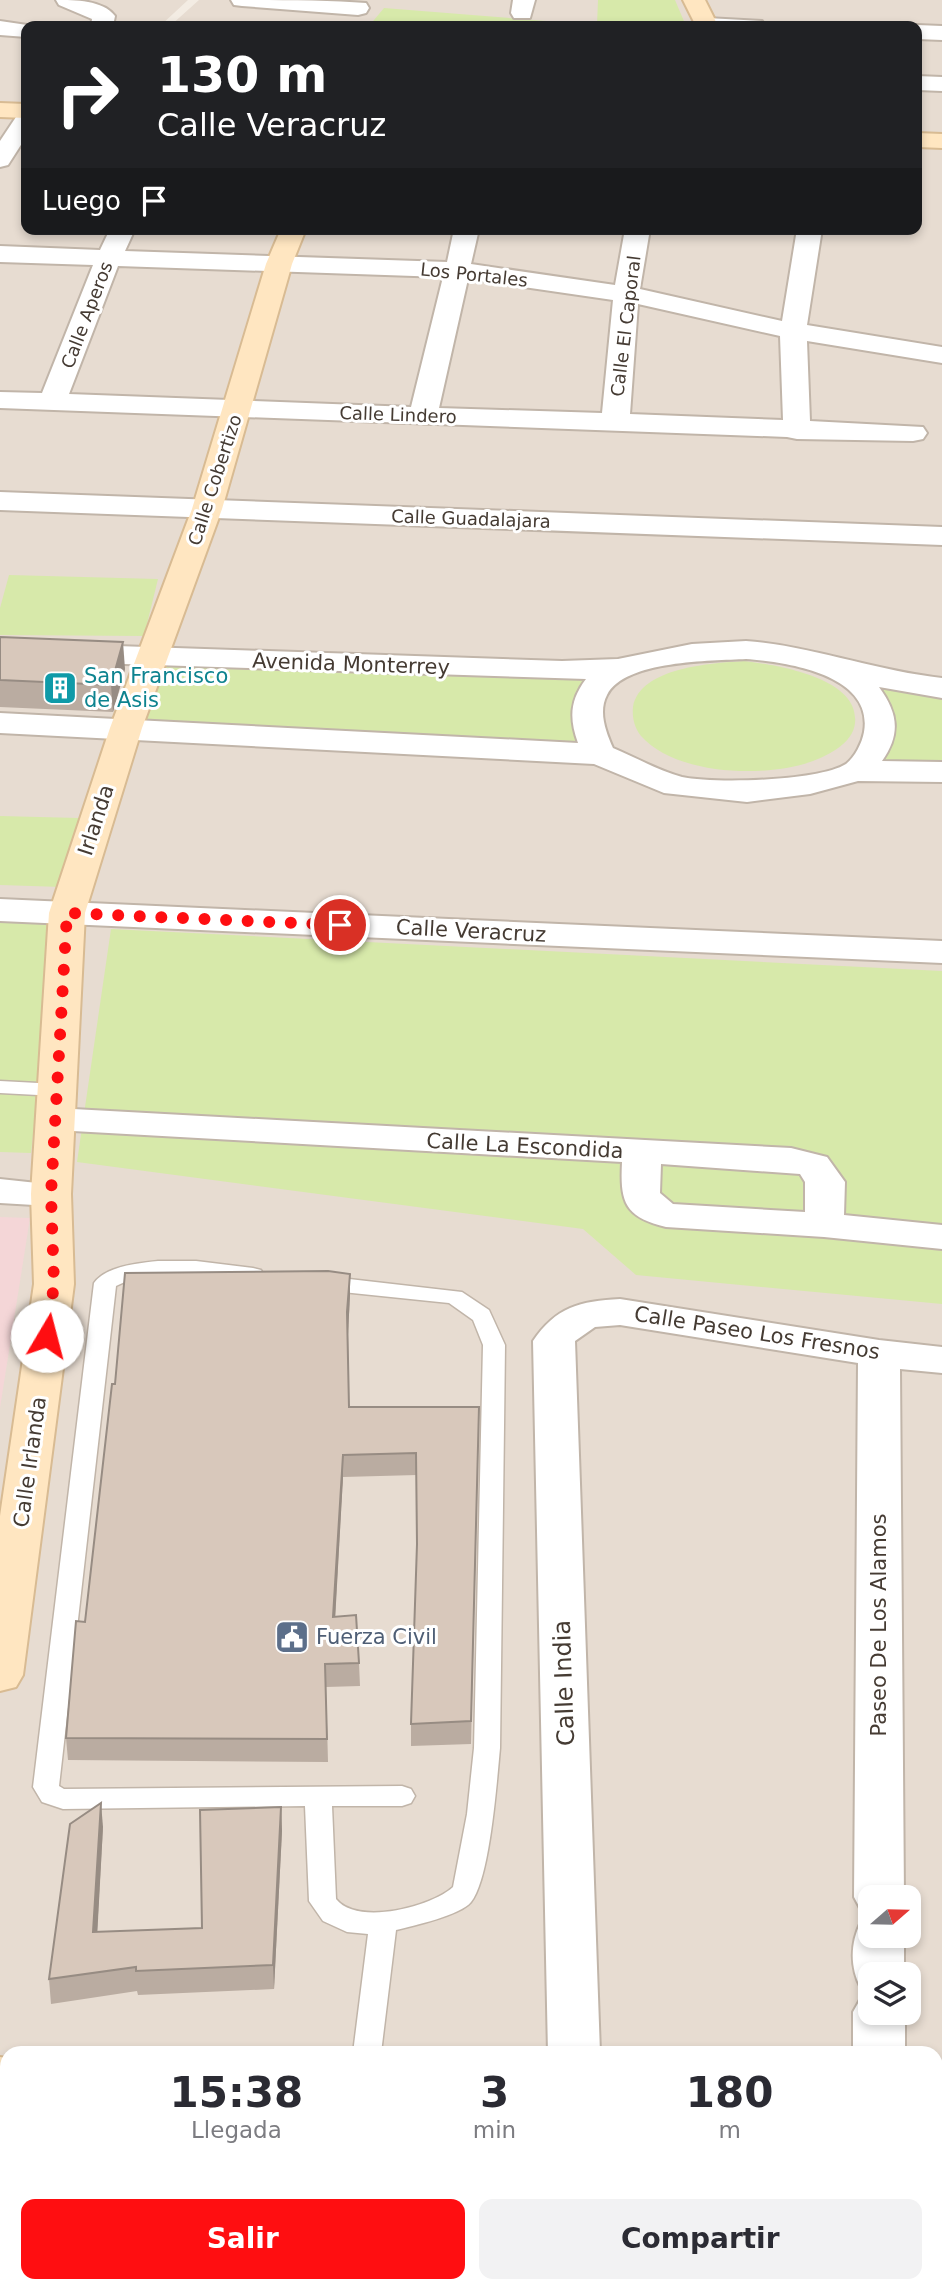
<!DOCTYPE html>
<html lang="es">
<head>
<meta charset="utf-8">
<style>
  body { margin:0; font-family:"DejaVu Sans",sans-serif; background:#f2f2f3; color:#2b2b33; height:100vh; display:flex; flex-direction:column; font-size:26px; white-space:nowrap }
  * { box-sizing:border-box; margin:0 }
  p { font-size:23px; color:#7c7c81 }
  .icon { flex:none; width:38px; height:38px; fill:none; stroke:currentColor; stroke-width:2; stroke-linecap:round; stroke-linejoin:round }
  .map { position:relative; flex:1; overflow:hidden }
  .details { position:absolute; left:0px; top:2046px; width:943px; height:247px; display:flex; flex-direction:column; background:#fff; border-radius:21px 21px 0 0; box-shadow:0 4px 10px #0003 }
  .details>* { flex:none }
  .hud { position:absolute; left:21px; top:21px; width:901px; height:214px; border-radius:14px; box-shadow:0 4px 10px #0003; background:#202124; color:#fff; overflow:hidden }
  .needle { width:46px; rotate:70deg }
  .tools { position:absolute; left:858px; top:1885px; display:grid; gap:14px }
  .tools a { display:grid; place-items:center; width:63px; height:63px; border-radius:14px; background:#fff; box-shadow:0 4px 10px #0003; font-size:35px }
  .pin { position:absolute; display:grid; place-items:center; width:60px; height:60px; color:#fff; margin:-30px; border:4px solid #fff; border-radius:50%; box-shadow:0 2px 7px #0007 }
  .me { position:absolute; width:77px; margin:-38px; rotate:8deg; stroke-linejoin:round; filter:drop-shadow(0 0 5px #0008) }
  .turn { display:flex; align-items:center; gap:24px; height:147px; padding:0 21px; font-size:32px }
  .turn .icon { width:91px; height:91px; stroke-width:2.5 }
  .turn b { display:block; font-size:49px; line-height:60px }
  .then { display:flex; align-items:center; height:66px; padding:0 21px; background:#0003; gap:14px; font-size:26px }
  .eta { display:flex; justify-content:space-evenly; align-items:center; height:119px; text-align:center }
  .eta b { font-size:42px; font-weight:700; line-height:49px }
  .primary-button { display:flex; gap:14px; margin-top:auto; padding:14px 21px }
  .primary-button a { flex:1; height:80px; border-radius:14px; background:#ff0e11; color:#fff; font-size:28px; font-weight:700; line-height:80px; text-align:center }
  .primary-button a+a { background:#f2f2f3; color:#2b2b33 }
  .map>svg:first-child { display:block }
  .residential { fill:#e7dcd1; fill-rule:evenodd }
  .medical { fill:#f4d6d7 }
  .green { fill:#d7e9aa }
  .parking { fill:#e3dfdc }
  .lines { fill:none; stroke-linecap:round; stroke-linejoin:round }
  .lane-casing { stroke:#c1b5a9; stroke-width:3 }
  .street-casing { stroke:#c1b5a9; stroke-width:4 }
  .secondary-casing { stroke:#d8bb93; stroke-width:4 }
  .lane { fill:#fff; fill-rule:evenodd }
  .street { fill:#fff; fill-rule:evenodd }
  .secondary { fill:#ffe6c1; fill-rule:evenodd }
  .wall { fill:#baaca1 }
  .shaded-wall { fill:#978c83 }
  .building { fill:#d8c8bb; stroke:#978c83; stroke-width:2 }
  .route { stroke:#ff0e11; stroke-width:12; stroke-dasharray:0 21.6 }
  .labels { text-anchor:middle; stroke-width:6; stroke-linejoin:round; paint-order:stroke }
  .far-street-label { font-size:18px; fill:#453b33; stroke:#fff }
  .street-label { font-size:21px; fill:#453b33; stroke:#fff }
  .culture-label { font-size:21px; fill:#0d838f; stroke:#fff; text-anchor:start }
  .service-label { font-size:21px; fill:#4e5e75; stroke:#fff; text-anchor:start }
  .near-street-label { font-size:24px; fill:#453b33; stroke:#fff }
</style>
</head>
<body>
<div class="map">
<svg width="942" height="2292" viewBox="0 0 942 2292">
  <rect width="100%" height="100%" fill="#f3ece3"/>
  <path class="residential" d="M0,0H188L160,26H26V229H917V26H170L199,0H942V2292H0ZM870,1897H908V1936H870ZM870,1974H908V2012H870ZM7,2053H936V2286H7Z"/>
  <polygon class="medical" points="0,1217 30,1218 0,1408"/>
  <g class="green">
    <polygon points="598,0 675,0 686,26 369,26 384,8 597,25"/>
    <polygon points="9,575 158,579 144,636 0,635 0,608"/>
    <path d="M744,661C775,665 860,677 855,723C853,743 829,755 813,761C767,778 677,776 641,736C634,727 632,717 633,707C640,667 713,663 744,661Z"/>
    <polygon points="161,663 592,678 575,693 575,728 588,748 138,723"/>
    <polygon points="859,683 942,686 942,774 857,771 874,753"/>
    <polygon points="0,816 79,818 62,887 0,885"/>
    <polygon points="0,912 57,914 31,1153 0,1152"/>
    <polygon points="111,929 942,971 942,1304 636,1275 583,1229 77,1162"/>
  </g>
  <polygon class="parking" points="0,2131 7,2132 7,2224 0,2223"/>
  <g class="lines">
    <g class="lane-casing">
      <g id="lane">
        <polygon points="0,1081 57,1084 64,1086 67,1090 64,1094 57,1096 0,1093"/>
        <path d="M158,1261H196L253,1268L261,1270L264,1275L261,1280L253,1282C207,1276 159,1265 116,1286L59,1786L64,1789L402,1786L411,1789L415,1796L411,1803L402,1806H332L336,1899C357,1926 431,1907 453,1887L467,1814L474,1748L483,1345L473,1320L449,1303L323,1290L315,1288L312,1283L315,1278L323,1276L462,1292L489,1310L505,1345L500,1748C497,1780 490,1879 471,1902C461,1915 413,1926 396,1930L381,2053H353L368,1934L347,1932L323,1921L309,1901L305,1806L63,1809L42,1802L33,1787L94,1283C106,1266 139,1263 158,1261Z"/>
      </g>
    </g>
    <g class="street-casing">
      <g id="street">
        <path d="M56,0C75,0 103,0 115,16L113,26H91L92,19L59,5Z"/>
        <path d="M231,0C271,0 328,0 366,3L369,8L366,13L358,15L242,6L234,5Z"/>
        <polygon points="513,0 535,0 530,18 514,18 511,13"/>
        <polygon points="707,18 762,21 765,26 696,25 699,20"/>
        <polygon points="0,21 34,26 26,26 26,37 0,35"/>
        <polygon points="917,25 942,26 942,40 917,39 917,26 914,26"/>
        <polygon points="917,76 942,77 942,91 917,90"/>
        <polygon points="26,112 26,137 8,165 0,167 0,141 18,114"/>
        <path d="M110,229H135L125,251L447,262L454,229H479L471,264L615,285L625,229H650L640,289L782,321L797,229H822L807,325L942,347V363L807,341L810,421L923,427L927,433L923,439L913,441L797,439L787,437L0,408V392L42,393L93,265L0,262V246L100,250ZM118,266L443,277L411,407L69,394ZM468,279L613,300L602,413L439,408ZM638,304L780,336L783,420L630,414Z"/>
        <polygon points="0,492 942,527 942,545 0,510"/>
        <path d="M746,641C812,646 876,671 942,678V698L879,687C898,713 901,734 882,761L942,762V782L858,781L810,794L747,802L664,793L594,764L0,733V713L578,743C569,718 570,700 586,679L0,660V642L562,661L618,659L692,644ZM746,659C785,662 874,674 864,732C862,743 855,757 846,764C819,781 714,784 682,777C659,771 635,757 613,748C606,732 598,712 607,695C625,660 711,661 746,659Z"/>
        <polygon points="0,899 942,941 942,963 0,921"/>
        <path d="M55,1108L791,1148L827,1157L845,1182L844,1215L942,1225V1249L824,1237L666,1227C624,1217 620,1202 622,1162L55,1130L42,1127L36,1119L42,1111ZM661,1164L800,1174L805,1182V1212L673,1204L660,1193Z"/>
        <polygon points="0,1179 65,1186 71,1194 65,1202 51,1206 0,1203"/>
        <path d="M620,1299L879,1340L942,1347V1373L900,1369L904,1897H870V1913L861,1910L854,1897L858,1363L620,1325L595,1327L575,1341L600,2053H548L533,1341C556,1307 580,1301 620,1299Z"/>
        <path d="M870,1920V1936H904V1974H870V1991L861,1988C850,1968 850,1943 861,1922Z"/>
        <polygon points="870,1995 870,2012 905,2012 905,2053 853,2053 853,2012 861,1998"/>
        <polygon points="281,2286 337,2286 334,2292 278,2292"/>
        <polygon points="847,2286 901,2286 902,2292 846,2292"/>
      </g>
    </g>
    <g class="secondary-casing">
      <g id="secondary">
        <polygon points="683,0 705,0 718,26 696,26"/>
        <polygon points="0,103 26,104 26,118 0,117"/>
        <polygon points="917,133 942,134 942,148 917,147"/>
        <polygon points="281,229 306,229 292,264 222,509 142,728 85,913 71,1194 74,1284 23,1675 16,1687 0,1691 0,1516 34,1284 31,1194 49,913 110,728 192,509 266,264"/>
        <polygon points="0,2057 7,2058 7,2100 0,2099"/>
        <polygon points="755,2286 833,2286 836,2292 758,2292"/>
      </g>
    </g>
    <use href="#lane" class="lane"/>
    <use href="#street" class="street"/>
    <use href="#secondary" class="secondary"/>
  </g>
  <g class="wall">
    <polygon points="0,637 125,669 113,712 0,707"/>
    <polygon points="350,1274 350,1295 348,1334 349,1407 479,1407 471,1744 411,1746 411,1724 417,1544 417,1475 343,1477 335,1617 359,1663 360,1686 326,1687 328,1762 68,1760 66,1738 85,1622 115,1384"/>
    <polygon points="281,1807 282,1831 274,1989 138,1995 137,1991 51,2004 49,1979 103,1827 97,1932 202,1928"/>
    <polygon points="0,2196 114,2286 113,2292 0,2292"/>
  </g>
  <g class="shaded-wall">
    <polygon points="123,642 125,669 113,712 111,685"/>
    <polygon points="350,1274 350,1295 348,1334 347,1312"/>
    <polygon points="343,1455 343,1477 334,1639 333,1617"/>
    <polygon points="101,1803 103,1827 96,1957 93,1932"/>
    <polygon points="281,1807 282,1831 274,1989 273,1965"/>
    <polygon points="104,2286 114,2286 113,2292 102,2292"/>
  </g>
  <g class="building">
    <polygon points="0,637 123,642 111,685 0,680"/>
    <polygon points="328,1271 350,1274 347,1312 349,1407 479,1407 471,1721 411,1724 417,1544 416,1453 343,1455 333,1617 356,1615 359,1663 325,1664 327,1739 66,1738 76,1621 85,1622 112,1384 115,1384 125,1273"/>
    <polygon points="101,1803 93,1932 202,1928 200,1810 281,1807 273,1965 136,1971 136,1967 49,1979 70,1824"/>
    <polygon points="0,2196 7,2197 7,2286 104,2286 102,2292 36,2292 0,2284"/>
  </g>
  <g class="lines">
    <polyline class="route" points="47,1336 54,1284 51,1194 67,913 340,925"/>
  </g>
  <defs>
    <g id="building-square" transform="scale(1.75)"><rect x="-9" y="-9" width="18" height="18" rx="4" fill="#0f9aa8" stroke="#fff"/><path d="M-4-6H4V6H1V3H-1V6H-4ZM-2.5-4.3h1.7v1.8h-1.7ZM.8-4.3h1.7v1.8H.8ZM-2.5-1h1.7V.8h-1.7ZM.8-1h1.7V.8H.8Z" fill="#fff"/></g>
    <g id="civic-square" transform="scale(1.75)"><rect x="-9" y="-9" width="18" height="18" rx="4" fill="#5c6f8a" stroke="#fff"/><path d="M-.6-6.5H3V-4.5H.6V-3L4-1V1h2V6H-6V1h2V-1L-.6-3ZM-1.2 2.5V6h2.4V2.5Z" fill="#fff"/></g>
  </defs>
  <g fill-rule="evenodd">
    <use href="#building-square" x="60" y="688"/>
    <use href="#civic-square" x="292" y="1637"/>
  </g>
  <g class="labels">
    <g class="far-street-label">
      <text transform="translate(474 275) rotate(6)" y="6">Los Portales</text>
      <text transform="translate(87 315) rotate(-69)" y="6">Calle Aperos</text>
      <text transform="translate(626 326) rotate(-83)" y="6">Calle El Caporal</text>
      <text transform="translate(398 415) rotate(2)" y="6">Calle Lindero</text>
      <text transform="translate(215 480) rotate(-72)" y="6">Calle Cobertizo</text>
      <text transform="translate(471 519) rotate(2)" y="6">Calle Guadalajara</text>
    </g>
    <g class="street-label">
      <text transform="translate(351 664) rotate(2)" y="7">Avenida Monterrey</text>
      <text transform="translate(96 820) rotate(-72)" y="7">Irlanda</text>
      <text transform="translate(471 931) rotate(3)" y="7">Calle Veracruz</text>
      <text transform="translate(525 1146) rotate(3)" y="7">Calle La Escondida</text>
      <text transform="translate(757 1333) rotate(9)" y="7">Calle Paseo Los Fresnos</text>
      <text transform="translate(30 1462) rotate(-82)" y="7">Calle Irlanda</text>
      <text transform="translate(879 1625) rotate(-90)" y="7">Paseo De Los Alamos</text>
    </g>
    <g class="culture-label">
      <text x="84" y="683">San Francisco<tspan x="84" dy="24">de Asis</tspan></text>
    </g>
    <g class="service-label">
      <text x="316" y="1644">Fuerza Civil</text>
    </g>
    <g class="near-street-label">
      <text transform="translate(564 1683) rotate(-92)" y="8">Calle India</text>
    </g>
  </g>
</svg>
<div class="tools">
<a><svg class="needle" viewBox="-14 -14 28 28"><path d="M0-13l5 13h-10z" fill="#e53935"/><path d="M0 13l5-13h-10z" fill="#7c7c81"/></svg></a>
<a><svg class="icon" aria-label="layers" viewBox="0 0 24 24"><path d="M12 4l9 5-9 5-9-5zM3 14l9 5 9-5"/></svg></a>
</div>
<div class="pin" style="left:340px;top:925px;background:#d93025"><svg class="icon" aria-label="arrive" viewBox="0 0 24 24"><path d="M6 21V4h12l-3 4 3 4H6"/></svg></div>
<svg class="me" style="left:47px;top:1336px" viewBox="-20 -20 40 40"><circle r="19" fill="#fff"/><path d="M0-13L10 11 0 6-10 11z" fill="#ff0e11"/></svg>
<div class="hud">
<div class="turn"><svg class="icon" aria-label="right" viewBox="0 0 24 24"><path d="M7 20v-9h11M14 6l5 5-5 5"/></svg><div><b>130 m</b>Calle Veracruz</div></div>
<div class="then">Luego<svg class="icon" aria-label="arrive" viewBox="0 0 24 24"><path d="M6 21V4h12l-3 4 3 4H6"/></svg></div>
</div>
<section class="details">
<div class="eta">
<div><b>15:38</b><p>Llegada</p></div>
<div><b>3</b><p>min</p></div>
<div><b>180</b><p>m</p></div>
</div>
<div class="primary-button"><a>Salir</a><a>Compartir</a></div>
</section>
</div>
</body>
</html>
